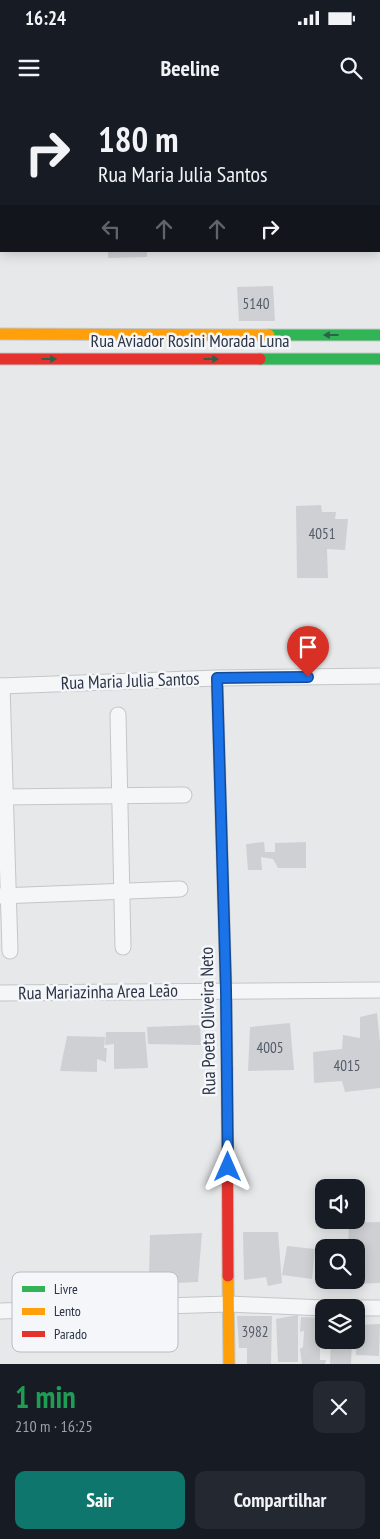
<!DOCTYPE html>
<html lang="pt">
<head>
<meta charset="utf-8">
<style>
  body { margin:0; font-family:"PT Sans Narrow",sans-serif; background:#242831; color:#f1f3f6; height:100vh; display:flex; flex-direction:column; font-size:19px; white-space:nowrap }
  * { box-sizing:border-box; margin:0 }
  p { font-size:16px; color:#9ea1a6 }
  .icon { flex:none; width:28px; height:28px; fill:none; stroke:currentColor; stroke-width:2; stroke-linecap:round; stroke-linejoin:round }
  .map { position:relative; height:1264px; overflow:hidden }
  .side { display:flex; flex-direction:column; background:#171b24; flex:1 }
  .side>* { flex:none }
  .top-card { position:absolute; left:0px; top:0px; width:380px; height:152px; box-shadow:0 2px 12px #0003; background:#171b24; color:#f1f3f6; overflow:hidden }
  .fabs { position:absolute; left:315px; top:1079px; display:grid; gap:10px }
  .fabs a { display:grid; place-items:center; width:50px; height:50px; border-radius:10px; background:#171b24; box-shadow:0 2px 12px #0003; font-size:25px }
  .pin { position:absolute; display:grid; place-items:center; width:42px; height:42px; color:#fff; margin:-51px -21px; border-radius:50% 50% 50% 0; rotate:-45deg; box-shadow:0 0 5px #0007 }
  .pin .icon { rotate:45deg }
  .me { position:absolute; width:55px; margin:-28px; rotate:0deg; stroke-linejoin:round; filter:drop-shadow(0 0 4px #0008) }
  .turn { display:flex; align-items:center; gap:18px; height:105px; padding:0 15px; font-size:22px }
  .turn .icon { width:65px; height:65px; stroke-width:2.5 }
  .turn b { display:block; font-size:35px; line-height:42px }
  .lanes { display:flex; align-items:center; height:48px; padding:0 15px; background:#0003; justify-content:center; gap:25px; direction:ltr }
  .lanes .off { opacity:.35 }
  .round { display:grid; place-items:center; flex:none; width:52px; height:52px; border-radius:10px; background:#242831 }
  .overview { display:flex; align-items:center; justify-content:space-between; height:85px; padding:0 15px }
  h1 { font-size:30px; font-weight:800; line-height:38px; color:#1e9e55 }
  .button { display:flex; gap:10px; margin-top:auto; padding:10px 15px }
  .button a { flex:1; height:58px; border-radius:10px; background:#0f766e; color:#fff; font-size:20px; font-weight:800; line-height:58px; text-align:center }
  .button a+a { background:#242831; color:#f1f3f6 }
  .status { display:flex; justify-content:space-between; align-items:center; height:35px; padding:0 25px; background:#171b24; direction:ltr }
  .status svg { height:14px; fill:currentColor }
  header { display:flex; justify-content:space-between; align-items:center; height:65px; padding:0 15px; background:#171b24; font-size:22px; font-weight:800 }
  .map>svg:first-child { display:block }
  .building { fill:#ced0d3 }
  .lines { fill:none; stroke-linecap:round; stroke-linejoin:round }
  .street-casing { stroke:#c4c6c8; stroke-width:17 }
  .fast-casing { stroke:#c4c6c8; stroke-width:13 }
  .slow-casing { stroke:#c4c6c8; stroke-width:13 }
  .jam-casing { stroke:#c4c6c8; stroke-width:13 }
  .street { stroke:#f5f6f7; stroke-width:15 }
  .fast { stroke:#30b455; stroke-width:11 }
  .slow { stroke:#ff9f0a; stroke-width:11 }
  .jam { stroke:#e5322d; stroke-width:11 }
  .oneway { fill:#2d614b }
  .route-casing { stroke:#114b97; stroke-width:12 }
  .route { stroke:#1a73e8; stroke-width:9 }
  .labels { text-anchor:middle; stroke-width:5; stroke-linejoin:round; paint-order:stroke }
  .number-label { font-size:15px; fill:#545c69 }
  .street-label { font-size:18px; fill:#2b3445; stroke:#f4f6f9 }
  .key { fill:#f4f6f9; stroke:#b8bcc3; stroke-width:1 }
  .key-label { font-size:14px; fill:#2b3445 }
</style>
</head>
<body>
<div class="status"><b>16:24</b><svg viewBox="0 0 49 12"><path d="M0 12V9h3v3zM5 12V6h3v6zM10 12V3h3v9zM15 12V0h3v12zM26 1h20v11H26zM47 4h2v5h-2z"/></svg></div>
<header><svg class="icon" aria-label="menu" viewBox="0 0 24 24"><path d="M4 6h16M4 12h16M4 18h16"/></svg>Beeline<svg class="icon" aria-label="search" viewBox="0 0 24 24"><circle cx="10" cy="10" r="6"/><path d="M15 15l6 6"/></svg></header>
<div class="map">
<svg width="380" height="1264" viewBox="0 0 380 1264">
  <rect width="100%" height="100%" fill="#e6e8ea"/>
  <g class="building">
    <polygon points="108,151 147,151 147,157 108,158"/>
    <polygon points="273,186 275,221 239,221 237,187"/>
    <polygon points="321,405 322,412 336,412 335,419 348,419 345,450 327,449 328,478 297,478 296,406"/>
    <polygon points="264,742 265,752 275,752 275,743 306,742 306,768 278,768 273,759 261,757 262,770 248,770 246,744"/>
    <polygon points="377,913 380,943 380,988 345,992 342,981 314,983 313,952 342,949 343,935 360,938 360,917"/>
    <polygon points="290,923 294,970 248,971 250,927"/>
    <polygon points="200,925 201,945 148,944 147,927"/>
    <polygon points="106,932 145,932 148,968 114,969 114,944 105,945"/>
    <polygon points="67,936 105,937 104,948 107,948 106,962 97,959 97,972 60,971"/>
    <polygon points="380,1122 380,1183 348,1184 348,1180 356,1180 356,1148 348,1148 349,1123"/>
    <polygon points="243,1132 278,1132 282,1183 268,1186 266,1177 244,1180"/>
    <polygon points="202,1133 198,1182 174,1183 175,1174 149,1176 150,1135"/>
    <polygon points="287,1146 315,1149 312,1179 282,1175"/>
    <polygon points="338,1180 345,1180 345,1187 339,1186"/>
    <polygon points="298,1215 298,1262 278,1262 276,1219"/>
    <polygon points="237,1216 272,1216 271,1264 247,1264 247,1248 239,1248"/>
    <polygon points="301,1217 324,1218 324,1238 320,1239 320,1260 326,1260 325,1264 302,1264 300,1249 303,1247 304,1231 300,1232"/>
    <polygon points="380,1224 379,1256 356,1255 357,1225"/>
    <polygon points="331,1240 352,1240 351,1264 330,1264"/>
  </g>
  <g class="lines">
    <g class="street-casing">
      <g id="street">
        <polyline points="0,586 217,578 380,576"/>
        <polyline points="2,586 10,851"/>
        <polyline points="118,615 123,847"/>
        <polyline points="0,697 184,695"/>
        <polyline points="0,796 180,789"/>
        <polyline points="0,893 380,890"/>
        <polyline points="356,1208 380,1208"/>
        <polyline points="0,1211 229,1204 324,1208"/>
      </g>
    </g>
    <g class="fast-casing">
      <g id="fast">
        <polyline points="269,235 380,235"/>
        <polyline points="260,259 380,259"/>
      </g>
    </g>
    <g class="slow-casing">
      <g id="slow">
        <polyline points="0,234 269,235"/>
        <polyline points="217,578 226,891 227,969"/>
        <polyline points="228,1176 229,1264"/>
      </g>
    </g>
    <g class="jam-casing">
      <g id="jam">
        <polyline points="0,259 260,259"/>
        <polyline points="227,969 228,1176"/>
      </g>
    </g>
    <use href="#street" class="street"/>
    <use href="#fast" class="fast"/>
    <use href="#slow" class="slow"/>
    <use href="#jam" class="jam"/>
  </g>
  <defs><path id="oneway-solid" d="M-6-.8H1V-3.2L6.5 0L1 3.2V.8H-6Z" transform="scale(1.25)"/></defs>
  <g class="oneway">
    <use href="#oneway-solid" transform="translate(331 235) rotate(-180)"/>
    <use href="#oneway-solid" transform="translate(49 259)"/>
    <use href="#oneway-solid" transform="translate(211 259)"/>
  </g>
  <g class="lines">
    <g class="route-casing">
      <polyline id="route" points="228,1067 226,890 217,578 308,577"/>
    </g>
    <use href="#route" class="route"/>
  </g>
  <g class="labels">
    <g class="number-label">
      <text x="256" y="209">5140</text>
      <text x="322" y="439">4051</text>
      <text x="270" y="953">4005</text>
      <text x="347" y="971">4015</text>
      <text x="255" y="1237">3982</text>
    </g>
    <g class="street-label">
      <text x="190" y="247">Rua Aviador Rosini Morada Luna</text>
      <text transform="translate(130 581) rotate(-2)" y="6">Rua Maria Julia Santos</text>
      <text transform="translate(98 892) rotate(-1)" y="6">Rua Mariazinha Area Leão</text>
      <text transform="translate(208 921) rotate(-91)" y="6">Rua Poeta Oliveira Neto</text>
    </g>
  </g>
  <rect x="12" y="1172" width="166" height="80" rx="8" class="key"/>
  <rect x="22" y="1186" width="23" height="6" fill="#30b455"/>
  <rect x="22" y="1208" width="23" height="7" fill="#ff9f0a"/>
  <rect x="22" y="1231" width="23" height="6" fill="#e5322d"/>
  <g class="key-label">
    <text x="54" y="1194">Livre</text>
    <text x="54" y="1216">Lento</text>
    <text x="54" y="1239">Parado</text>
  </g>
</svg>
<div class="fabs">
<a><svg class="icon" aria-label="sound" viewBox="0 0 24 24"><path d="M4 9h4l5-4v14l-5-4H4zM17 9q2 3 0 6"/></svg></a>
<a><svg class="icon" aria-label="search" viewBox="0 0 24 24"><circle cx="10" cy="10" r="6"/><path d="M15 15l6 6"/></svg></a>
<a><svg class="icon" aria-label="layers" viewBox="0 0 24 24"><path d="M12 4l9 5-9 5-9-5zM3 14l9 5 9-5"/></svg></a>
</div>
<div class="pin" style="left:308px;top:577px;background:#d93025"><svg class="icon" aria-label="arrive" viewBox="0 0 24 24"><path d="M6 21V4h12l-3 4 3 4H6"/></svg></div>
<svg class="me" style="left:228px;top:1067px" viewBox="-20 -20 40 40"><path d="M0-17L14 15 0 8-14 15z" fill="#1a73e8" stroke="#fff" stroke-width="4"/></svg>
<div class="top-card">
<div class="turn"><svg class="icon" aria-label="right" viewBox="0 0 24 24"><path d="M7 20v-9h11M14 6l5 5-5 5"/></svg><div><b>180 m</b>Rua Maria Julia Santos</div></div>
<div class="lanes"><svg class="icon off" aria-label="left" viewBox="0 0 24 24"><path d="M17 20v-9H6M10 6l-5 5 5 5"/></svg><svg class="icon off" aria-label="ahead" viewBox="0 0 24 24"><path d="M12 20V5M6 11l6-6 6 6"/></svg><svg class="icon off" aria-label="ahead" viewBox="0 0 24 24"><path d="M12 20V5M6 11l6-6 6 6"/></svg><svg class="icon" aria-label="right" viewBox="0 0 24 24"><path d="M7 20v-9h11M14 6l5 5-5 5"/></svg></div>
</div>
</div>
<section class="side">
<div class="overview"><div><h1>1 min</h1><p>210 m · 16:25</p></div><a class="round"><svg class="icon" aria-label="close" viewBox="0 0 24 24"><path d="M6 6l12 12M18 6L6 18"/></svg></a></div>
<div class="button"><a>Sair</a><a>Compartilhar</a></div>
</section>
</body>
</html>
